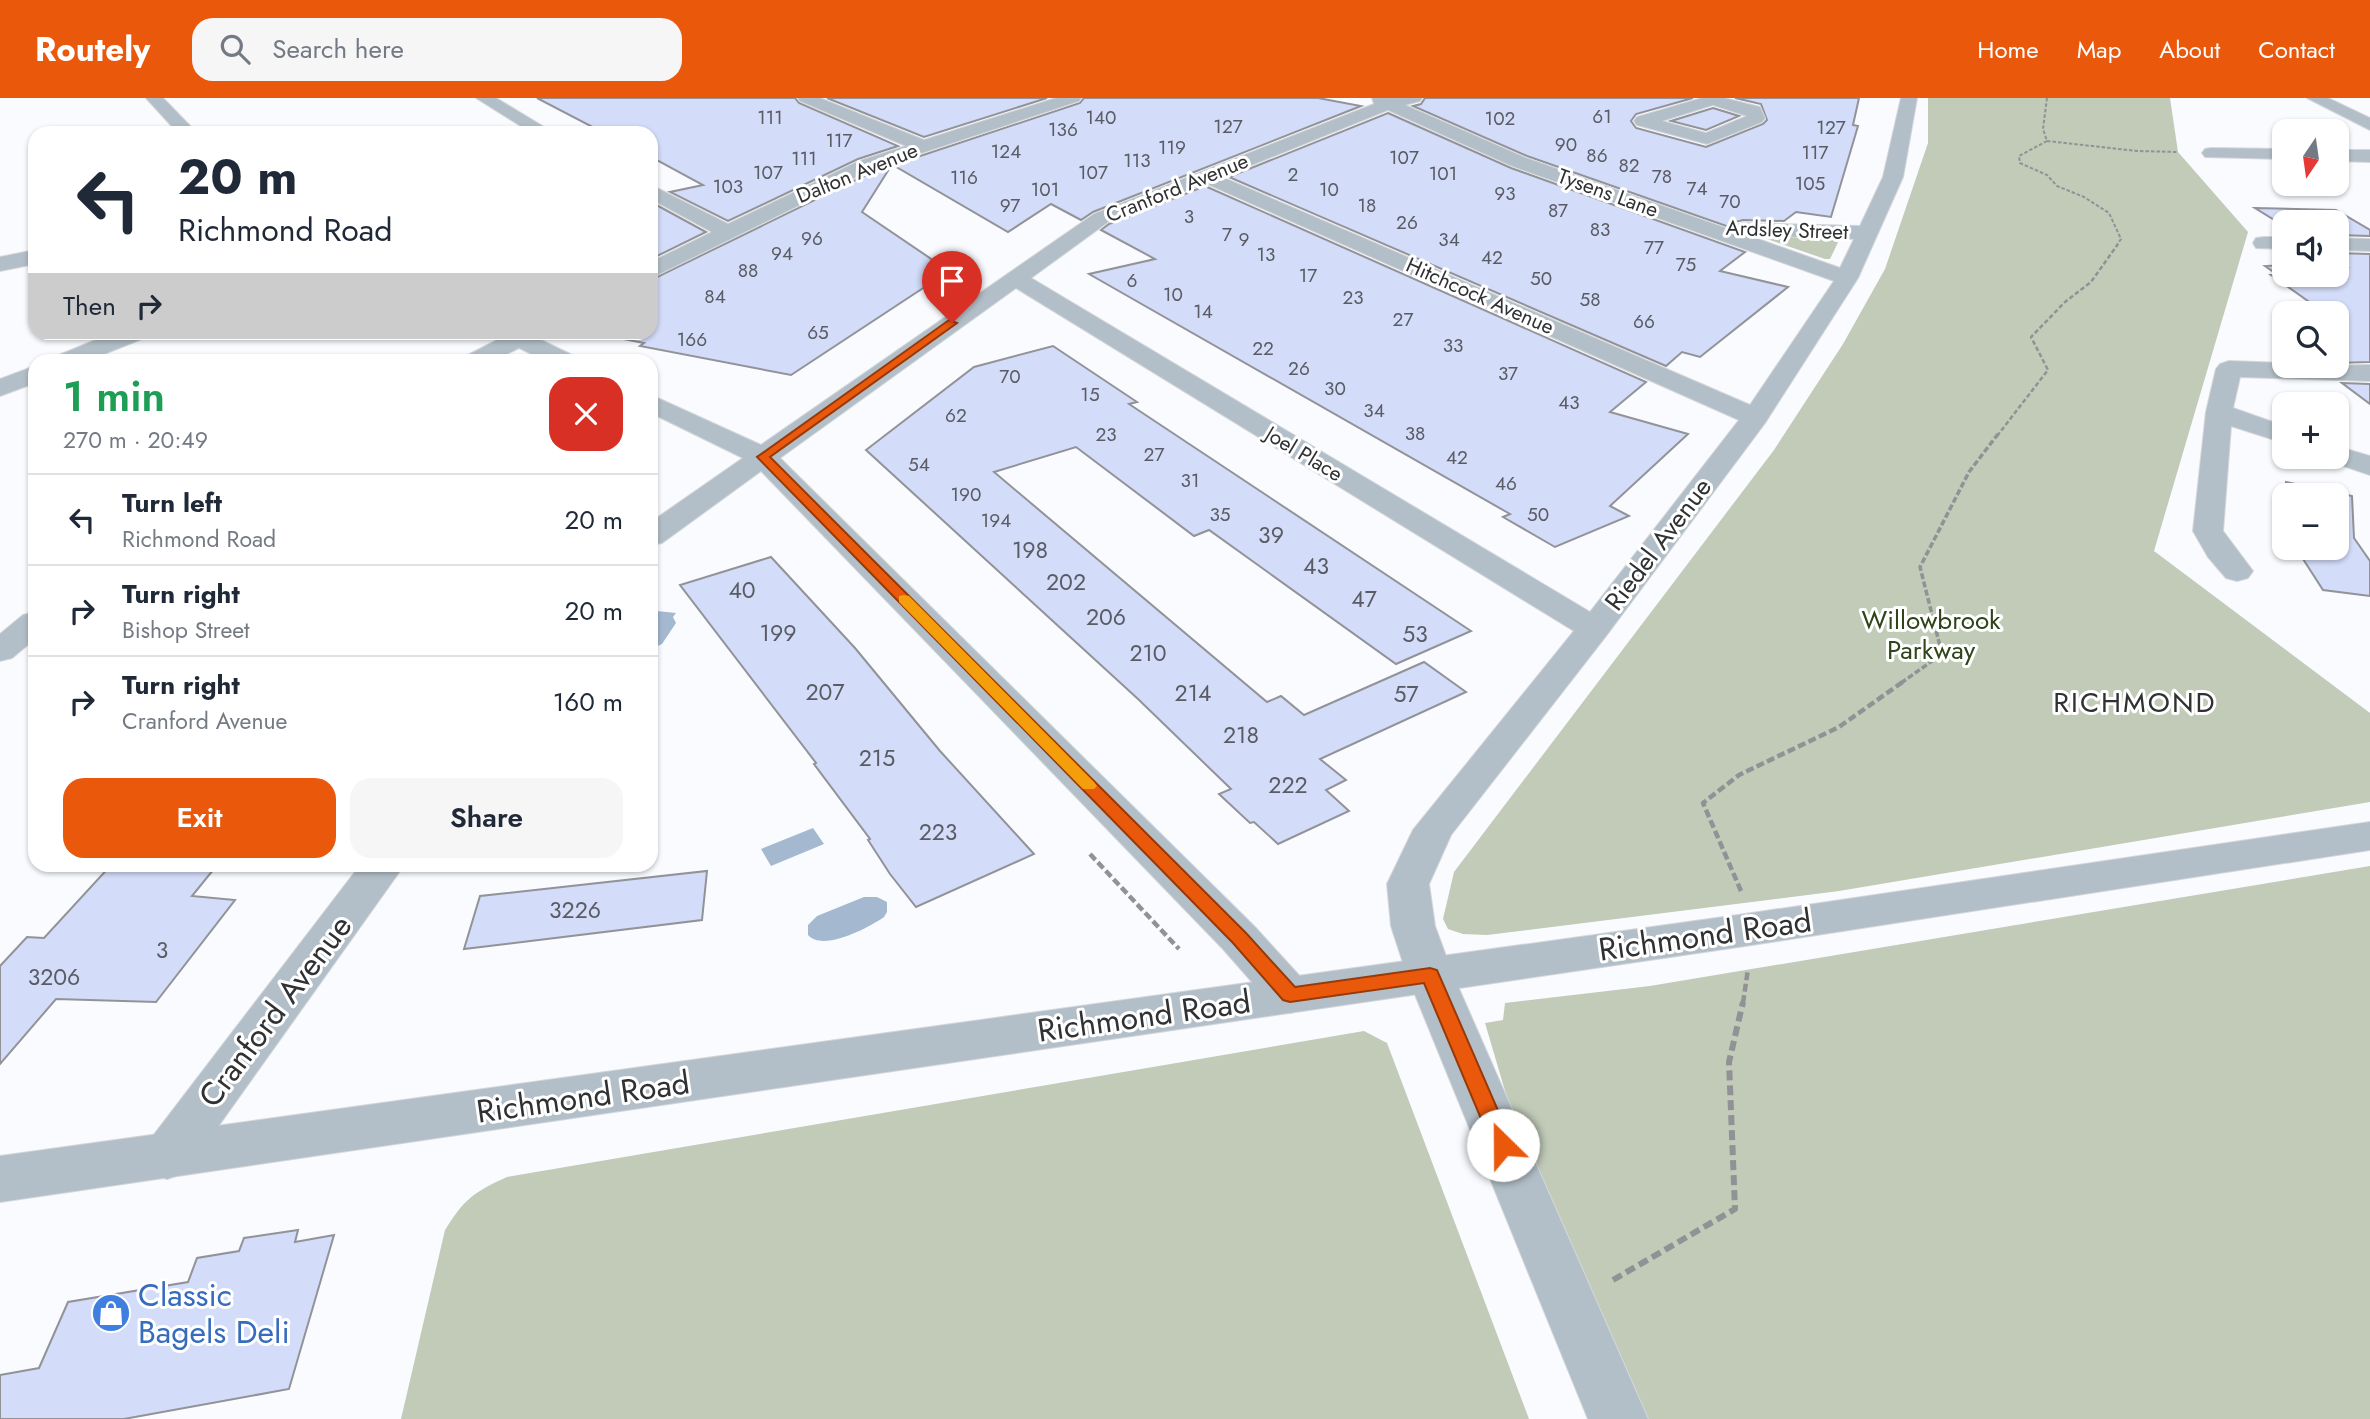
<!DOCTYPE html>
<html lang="en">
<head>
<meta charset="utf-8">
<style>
  body { margin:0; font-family:Jost,sans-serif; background:#f6f6f7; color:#1f2937; height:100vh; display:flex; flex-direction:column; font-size:26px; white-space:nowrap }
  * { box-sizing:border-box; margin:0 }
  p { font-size:23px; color:#747a83 }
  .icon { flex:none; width:38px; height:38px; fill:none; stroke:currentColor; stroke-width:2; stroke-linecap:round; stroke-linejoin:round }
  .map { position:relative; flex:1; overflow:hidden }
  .sheet { position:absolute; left:28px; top:256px; width:630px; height:518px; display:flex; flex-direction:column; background:#fff; border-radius:21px; box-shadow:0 2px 5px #0004 }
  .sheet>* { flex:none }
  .hud { position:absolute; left:28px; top:28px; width:630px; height:214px; border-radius:21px; box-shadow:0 2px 5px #0004; background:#fff; color:#1f2937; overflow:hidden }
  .needle { width:46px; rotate:193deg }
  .tools { position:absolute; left:2272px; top:21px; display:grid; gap:14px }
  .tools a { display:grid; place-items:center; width:77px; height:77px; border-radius:14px; background:#fff; box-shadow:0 2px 5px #0004; font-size:35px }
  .pin { position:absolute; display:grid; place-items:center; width:60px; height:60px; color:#fff; margin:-72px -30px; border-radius:50% 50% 50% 0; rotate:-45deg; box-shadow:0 0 7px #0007 }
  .pin .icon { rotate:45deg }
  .me { position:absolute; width:77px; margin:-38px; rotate:337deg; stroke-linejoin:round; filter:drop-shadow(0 0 5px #0008) }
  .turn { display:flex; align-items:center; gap:24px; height:147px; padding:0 35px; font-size:32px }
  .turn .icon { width:91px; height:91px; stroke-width:2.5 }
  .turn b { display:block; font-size:49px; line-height:60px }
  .then { display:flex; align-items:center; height:66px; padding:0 35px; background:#0003; gap:14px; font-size:26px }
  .round { display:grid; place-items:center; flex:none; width:74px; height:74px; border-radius:21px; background:#f6f6f7 }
  .summary { display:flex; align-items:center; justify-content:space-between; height:119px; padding:0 35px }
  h1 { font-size:42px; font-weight:600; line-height:52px; color:#1e9e55 }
  .primary-button { display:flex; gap:14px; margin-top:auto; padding:14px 35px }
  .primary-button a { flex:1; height:80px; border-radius:21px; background:#ea580c; color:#fff; font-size:28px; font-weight:600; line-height:80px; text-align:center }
  .primary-button a+a { background:#f6f6f7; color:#1f2937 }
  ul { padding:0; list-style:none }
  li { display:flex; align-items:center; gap:21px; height:91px; padding:0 35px; border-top:2px solid #e0e1e3 }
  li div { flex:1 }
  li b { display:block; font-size:26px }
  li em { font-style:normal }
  header { display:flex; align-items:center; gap:42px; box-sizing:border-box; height:98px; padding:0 35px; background:#ea580c; color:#fff }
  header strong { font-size:33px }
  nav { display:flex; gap:38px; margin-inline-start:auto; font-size:24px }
  .search { width:490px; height:63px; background:#f6f6f7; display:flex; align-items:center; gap:18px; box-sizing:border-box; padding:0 24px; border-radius:21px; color:#747a83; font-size:26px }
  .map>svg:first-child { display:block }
  .green { fill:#c1cbb8 }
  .water { fill:#a4b9d0 }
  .building { fill:#d3dcf8; stroke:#929398; stroke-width:2 }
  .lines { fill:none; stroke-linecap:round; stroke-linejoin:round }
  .minor-casing { stroke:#d5d7da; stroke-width:2 }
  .tertiary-casing { stroke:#d5d7da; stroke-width:2 }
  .path-far4 { stroke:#909295; stroke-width:2; stroke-dasharray:3.5 2; stroke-linecap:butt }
  .path-far3 { stroke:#909295; stroke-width:2.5; stroke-dasharray:4.5 2.5; stroke-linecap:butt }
  .path-far2 { stroke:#909295; stroke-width:3.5; stroke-dasharray:6 2.5; stroke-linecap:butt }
  .path-far1 { stroke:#909295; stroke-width:4.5; stroke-dasharray:8 3.5; stroke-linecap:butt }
  .path { stroke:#909295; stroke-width:6; stroke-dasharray:10 5; stroke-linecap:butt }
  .minor { fill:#b3bfc8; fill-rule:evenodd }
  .tertiary { fill:#b3bfc8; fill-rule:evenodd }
  .route { fill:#ea580c; stroke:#983908; stroke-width:2 }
  .slow { fill:#f59e0b }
  .labels { text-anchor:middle; stroke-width:6; stroke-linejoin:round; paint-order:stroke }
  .far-number-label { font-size:19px; fill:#595c64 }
  .far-street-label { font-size:21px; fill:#303133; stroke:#fff }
  .number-label { font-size:23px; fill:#595c64 }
  .street-label { font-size:26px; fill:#303133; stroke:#fff }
  .park-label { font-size:26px; fill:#30441a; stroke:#fff }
  .neighbourhood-label { font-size:28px; letter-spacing:2px; fill:#303133; stroke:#fff }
  .near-street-label { font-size:32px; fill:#303133; stroke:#fff }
  .near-shop-label { font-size:32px; fill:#366cbe; stroke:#fff; text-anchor:start }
</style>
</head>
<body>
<header>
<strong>Routely</strong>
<div class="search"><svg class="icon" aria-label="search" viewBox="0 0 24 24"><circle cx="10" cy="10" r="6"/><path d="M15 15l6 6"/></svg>Search here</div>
<nav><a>Home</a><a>Map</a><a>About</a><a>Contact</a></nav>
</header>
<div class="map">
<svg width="2370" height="1321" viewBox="0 0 2370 1321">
  <rect width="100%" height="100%" fill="#f9fbff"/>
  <g class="green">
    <polygon points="1928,0 2170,0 2178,54 2248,134 2154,453 2370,615 2370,704 1839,793 1487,837 1463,836 1448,831 1443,821 1454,774 1774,352 1843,246 1885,171 1928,45"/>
    <polygon points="1753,136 1841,138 1830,161 1825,161"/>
    <polygon points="2370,768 2370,1321 1647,1321 1508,1003 1485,925 1503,922 1505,905 1650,888"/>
    <path d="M1364,933L1387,945L1529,1321H401L445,1132C464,1101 474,1094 507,1079Z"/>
  </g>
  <g class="water">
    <polygon points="657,513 676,515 673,519 676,525 662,546 651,551 651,520"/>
    <polygon points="813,730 824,746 771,768 761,751"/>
    <path d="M864,799H877L887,804V814L884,819C868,830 823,854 808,837V827L817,818Z"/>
  </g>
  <g class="building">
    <polygon points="537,0 795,0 799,5 898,48 858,61 728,123 670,94 703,87 651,59 651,35 604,35"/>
    <polygon points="827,0 1047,0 924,39"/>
    <polygon points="1084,0 1318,0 1361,8 1093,114 1081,122 1051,106 1008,134 893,67 1080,5"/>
    <polygon points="1425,0 1693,0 1636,16 1631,23 1636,30 1706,49 1763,26 1767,22 1761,6 1735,0 1859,0 1853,27 1858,28 1831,119 1796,114 1784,123 1743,122 1735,124 1732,130 1527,58 1413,8 1421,6"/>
    <polygon points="1713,10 1739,18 1706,32 1671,23"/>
    <polygon points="1388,15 1511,70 1745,154 1720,173 1788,189 1700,259 1682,254 1666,268 1229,79"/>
    <polygon points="891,68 862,114 949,173 791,277 640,248 644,245 598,236 651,234 651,182 874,73"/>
    <polygon points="1205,88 1646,284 1610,314 1688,336 1610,408 1629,418 1555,449 1503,419 1510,416 1089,176 1155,161 1101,132 1109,126"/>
    <polygon points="651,104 706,134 651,161"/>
    <polygon points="2255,110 2336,112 2370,132 2370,138 2336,137 2336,124 2284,124 2284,128"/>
    <polygon points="2336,155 2370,156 2370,264 2336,265 2336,215 2325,215 2271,177 2278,177 2265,168 2284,167 2284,177 2336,177 2336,169 2347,169 2336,162"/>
    <polygon points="1053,248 1137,304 1129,306 1471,533 1396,566 1209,432 1194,438 1076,349 994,374 1267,604 1281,598 1304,617 1424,564 1466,594 1320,661 1346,682 1326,692 1349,713 1278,746 1254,724 1250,725 1219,696 1231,691 1138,601 866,352 974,269"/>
    <polygon points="2342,285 2370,286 2370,306"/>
    <polygon points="2286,384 2352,398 2354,440 2370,463 2370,498 2323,492 2296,450 2336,450 2336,397 2286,397"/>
    <polygon points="771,459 855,550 940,653 1034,756 916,809 890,776 868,742 870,741 814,666 816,665 680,487"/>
    <polygon points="112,766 218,766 192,798 235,802 156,904 56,901 0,966 0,868 27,839 44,840"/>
    <polygon points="707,773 702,822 464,851 480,798"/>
    <polygon points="298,1132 295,1144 334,1137 289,1291 124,1321 0,1321 0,1277 39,1270 68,1204 188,1184 197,1160 239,1153 244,1140"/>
  </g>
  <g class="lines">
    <g class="minor-casing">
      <g id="minor">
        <polygon points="146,0 163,0 197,35 178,35"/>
        <polygon points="476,0 496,0 554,35 532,35"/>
        <polygon points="798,0 820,0 924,42 1056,0 1081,0 1079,3 873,71 651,180 651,164 712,134 651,101 651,87 728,126 859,63 906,48 800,3"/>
        <path d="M1372,0H1422L1420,3L1405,7L1526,60L1734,133L1736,127L1743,125L1860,128L1883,79L1901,0H1917L1903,79L1858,180L1765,325L1606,538L1451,737L1429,786L1435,828L1453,877L1648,1321H1588L1407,877L1391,828L1387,786L1413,732L1574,533L1016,190L780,360L1255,829L1306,885L1313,897L1306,909L1290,915L1274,909L1223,851L761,373L662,445L651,447V424L743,360L651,315V297L761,347L1094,116L1374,6ZM1388,12L1512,68L1834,183L1750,307L1222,79ZM1205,85L1739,322L1590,514L1031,180L1108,124ZM1747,137L1854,141L1840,170Z"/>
        <path d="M1702,0H1724L1760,9L1765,20L1762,24L1707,46L1637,27L1634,23L1637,19ZM1713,7L1747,18L1706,35L1662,23Z"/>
        <polygon points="2307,0 2328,0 2370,20 2370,32"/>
        <polygon points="2211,50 2284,51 2284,61 2205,59 2202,55 2205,51"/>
        <polygon points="2336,52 2370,52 2370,64 2336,63"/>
        <polygon points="2264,139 2284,139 2284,151 2256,150 2253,145 2256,140"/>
        <polygon points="2336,140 2370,141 2370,153 2336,152"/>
        <polygon points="35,152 35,166 0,173 0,159"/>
        <polygon points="115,234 150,234 147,239 89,262 55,262 59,257"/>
        <polygon points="493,234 543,234 537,240 572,257 576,262 544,262 519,250 495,262 465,262 468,257 499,241"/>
        <polygon points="2229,263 2284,265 2284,268 2370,267 2370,283 2240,279 2233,310 2284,328 2284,345 2231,328 2223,433 2253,473 2248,480 2237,483 2226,480 2208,459 2193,433 2206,314 2216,271 2220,266"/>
        <polygon points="35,268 35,285 0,298 0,281"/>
        <polygon points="2336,348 2370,358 2370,377 2326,362 2324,359 2336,359"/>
        <polygon points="35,514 35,541 12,560 0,563 0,536 23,517"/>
        <polygon points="361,766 405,766 185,1075 167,1081 149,1075 141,1059 149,1043"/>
      </g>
    </g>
    <g class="tertiary-casing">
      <polygon id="tertiary" points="2370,724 2370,752 1745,848 0,1104 0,1058 1745,816"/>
    </g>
    <g class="path-far4">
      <polyline points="2047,0 2043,31 2047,43 2019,58 2020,65 2047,77 2057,88 2084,99 2109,115 2121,141 2117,147"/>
      <polyline points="2047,43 2137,53 2178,54"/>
    </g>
    <polyline class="path-far3" points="1997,338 2048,272 2031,239 2065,204 2091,184 2118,146"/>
    <polyline class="path-far2" points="1901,585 1942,556 1920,469 1969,374 1998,336"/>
    <g class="path-far1">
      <polyline points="1090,756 1179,851"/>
      <polyline points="1741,793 1703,705 1739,677 1839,629 1904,583"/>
      <polyline points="1743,905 1748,871"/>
    </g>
    <polyline class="path" points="1613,1182 1735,1111 1729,964 1743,904"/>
    <use href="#minor" class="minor"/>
    <use href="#tertiary" class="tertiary"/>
  </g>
  <polygon class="route" points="949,222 957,225 770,359 1246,835 1295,889 1430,870 1437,872 1513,1047 1510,1054 1503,1056 1495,1054 1424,885 1290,904 1283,902 1233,845 757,359"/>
  <polygon class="slow" points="904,497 909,498 1094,684 1097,688 1094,691 1083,691 899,504 899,498"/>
  <defs>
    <g id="shop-disc" transform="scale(2.0125)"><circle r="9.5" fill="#3f7fe0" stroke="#fff"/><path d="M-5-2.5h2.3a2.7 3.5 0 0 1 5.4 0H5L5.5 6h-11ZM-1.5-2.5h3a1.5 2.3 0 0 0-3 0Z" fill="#fff"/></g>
  </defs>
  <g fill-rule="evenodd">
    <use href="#shop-disc" x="111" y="1215"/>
  </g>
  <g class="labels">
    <g class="far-number-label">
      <text x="1602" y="25">61</text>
      <text x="770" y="26">111</text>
      <text x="1101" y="26">140</text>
      <text x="1500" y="27">102</text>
      <text x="1228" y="35">127</text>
      <text x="1831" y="36">127</text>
      <text x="1063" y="38">136</text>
      <text x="839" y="49">117</text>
      <text x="1566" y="53">90</text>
      <text x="1172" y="56">119</text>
      <text x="1006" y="60">124</text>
      <text x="1815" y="61">117</text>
      <text x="1597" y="64">86</text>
      <text x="1404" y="66">107</text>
      <text x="804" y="67">111</text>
      <text x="1137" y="69">113</text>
      <text x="1629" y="74">82</text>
      <text x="768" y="81">107</text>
      <text x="1093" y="81">107</text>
      <text x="1443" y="82">101</text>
      <text x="1293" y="83">2</text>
      <text x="1662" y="85">78</text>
      <text x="964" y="86">116</text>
      <text x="1810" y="92">105</text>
      <text x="728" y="95">103</text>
      <text x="1697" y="97">74</text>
      <text x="1045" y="98">101</text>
      <text x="1329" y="98">10</text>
      <text x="1505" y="102">93</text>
      <text x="1730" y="110">70</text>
      <text x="1010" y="114">97</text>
      <text x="1367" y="114">18</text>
      <text x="1558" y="119">87</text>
      <text x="1189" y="125">3</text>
      <text x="1407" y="131">26</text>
      <text x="1600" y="138">83</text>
      <text x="1227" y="143">7</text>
      <text x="812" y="147">96</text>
      <text x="1244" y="148">9</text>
      <text x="1449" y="148">34</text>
      <text x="1654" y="156">77</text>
      <text x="782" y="162">94</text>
      <text x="1266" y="163">13</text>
      <text x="1492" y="166">42</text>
      <text x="1686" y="173">75</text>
      <text x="748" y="179">88</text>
      <text x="1308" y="184">17</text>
      <text x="1541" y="187">50</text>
      <text x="1132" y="189">6</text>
      <text x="1173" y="203">10</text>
      <text x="715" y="205">84</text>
      <text x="1353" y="206">23</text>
      <text x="1590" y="208">58</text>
      <text x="1203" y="220">14</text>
      <text x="1403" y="228">27</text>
      <text x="1644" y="230">66</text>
      <text x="818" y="241">65</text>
      <text x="692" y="248">166</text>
      <text x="1453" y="254">33</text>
      <text x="1263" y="257">22</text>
      <text x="1299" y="277">26</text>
      <text x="1508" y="282">37</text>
      <text x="1010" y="285">70</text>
      <text x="1335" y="297">30</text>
      <text x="1090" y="303">15</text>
      <text x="1569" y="311">43</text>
      <text x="1374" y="319">34</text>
      <text x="956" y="324">62</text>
      <text x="1415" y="342">38</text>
      <text x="1106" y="343">23</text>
      <text x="1154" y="363">27</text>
      <text x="1457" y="366">42</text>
      <text x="919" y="373">54</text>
      <text x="1190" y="389">31</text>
      <text x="1506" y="392">46</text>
      <text x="966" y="403">190</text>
      <text x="1220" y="423">35</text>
      <text x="1538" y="423">50</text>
      <text x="996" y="429">194</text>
    </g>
    <g class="far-street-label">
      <text transform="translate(857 75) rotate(-22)" y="7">Dalton Avenue</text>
      <text transform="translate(1177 90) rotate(-22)" y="7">Cranford Avenue</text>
      <text transform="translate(1608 95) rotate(20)" y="7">Tysens Lane</text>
      <text transform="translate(1787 132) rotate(2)" y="7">Ardsley Street</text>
      <text transform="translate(1480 198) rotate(24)" y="7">Hitchcock Avenue</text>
      <text transform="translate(1304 356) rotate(31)" y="7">Joel Place</text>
    </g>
    <g class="number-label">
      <text x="1271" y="445">39</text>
      <text x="1030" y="460">198</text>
      <text x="1316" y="476">43</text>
      <text x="1066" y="492">202</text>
      <text x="742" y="500">40</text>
      <text x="1364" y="509">47</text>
      <text x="1106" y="527">206</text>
      <text x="778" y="543">199</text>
      <text x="1415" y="544">53</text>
      <text x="1148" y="563">210</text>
      <text x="825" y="602">207</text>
      <text x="1193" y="603">214</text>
      <text x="1406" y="604">57</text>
      <text x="1241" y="645">218</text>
      <text x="877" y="668">215</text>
      <text x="1288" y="695">222</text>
      <text x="938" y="742">223</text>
      <text x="575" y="820">3226</text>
      <text x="162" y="860">3</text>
      <text x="54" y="887">3206</text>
    </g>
    <g class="street-label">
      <text transform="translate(1658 446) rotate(-53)" y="9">Riedel Avenue</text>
    </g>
    <g class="park-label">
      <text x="1931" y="531">Willowbrook<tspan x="1931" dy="30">Parkway</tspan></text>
    </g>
    <g class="neighbourhood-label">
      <text x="2135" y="614">RICHMOND</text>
    </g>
    <g class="near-street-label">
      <text transform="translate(1705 837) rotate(-8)" y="11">Richmond Road</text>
      <text transform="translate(275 913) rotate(-53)" y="11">Cranford Avenue</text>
      <text transform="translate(1144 918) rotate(-8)" y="11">Richmond Road</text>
      <text transform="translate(583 999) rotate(-8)" y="11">Richmond Road</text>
    </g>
    <g class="near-shop-label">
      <text x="138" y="1208">Classic<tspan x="138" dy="37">Bagels Deli</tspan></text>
    </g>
  </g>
</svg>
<div class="tools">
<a><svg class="needle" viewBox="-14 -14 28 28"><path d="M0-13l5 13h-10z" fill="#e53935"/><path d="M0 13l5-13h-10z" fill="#747a83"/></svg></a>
<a><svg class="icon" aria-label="sound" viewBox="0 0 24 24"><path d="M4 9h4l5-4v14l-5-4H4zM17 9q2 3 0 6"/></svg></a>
<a><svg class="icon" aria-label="search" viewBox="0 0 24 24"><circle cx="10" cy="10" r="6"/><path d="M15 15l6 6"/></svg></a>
<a>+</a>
<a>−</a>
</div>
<div class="pin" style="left:952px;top:225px;background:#d93025"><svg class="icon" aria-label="arrive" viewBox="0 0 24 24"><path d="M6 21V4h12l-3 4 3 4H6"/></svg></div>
<svg class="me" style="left:1503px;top:1047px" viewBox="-20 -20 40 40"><circle r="19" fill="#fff"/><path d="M0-13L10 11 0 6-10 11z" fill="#ea580c"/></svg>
<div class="hud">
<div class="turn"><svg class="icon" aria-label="left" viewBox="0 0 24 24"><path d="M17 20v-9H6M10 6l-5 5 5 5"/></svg><div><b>20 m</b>Richmond Road</div></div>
<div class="then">Then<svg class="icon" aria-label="right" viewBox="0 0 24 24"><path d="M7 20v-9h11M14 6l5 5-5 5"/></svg></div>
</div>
<section class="sheet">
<div class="summary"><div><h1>1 min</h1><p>270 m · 20:49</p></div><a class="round" style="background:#d93025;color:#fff"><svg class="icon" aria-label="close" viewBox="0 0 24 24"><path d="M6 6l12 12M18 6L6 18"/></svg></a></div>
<ul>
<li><svg class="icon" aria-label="left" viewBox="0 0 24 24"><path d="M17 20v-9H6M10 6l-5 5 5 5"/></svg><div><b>Turn left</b><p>Richmond Road</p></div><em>20 m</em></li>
<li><svg class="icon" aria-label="right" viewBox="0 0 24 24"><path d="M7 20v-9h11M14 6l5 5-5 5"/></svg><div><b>Turn right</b><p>Bishop Street</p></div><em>20 m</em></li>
<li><svg class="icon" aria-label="right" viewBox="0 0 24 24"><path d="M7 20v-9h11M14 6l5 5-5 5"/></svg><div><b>Turn right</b><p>Cranford Avenue</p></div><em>160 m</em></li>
</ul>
<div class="primary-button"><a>Exit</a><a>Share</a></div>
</section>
</div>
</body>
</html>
